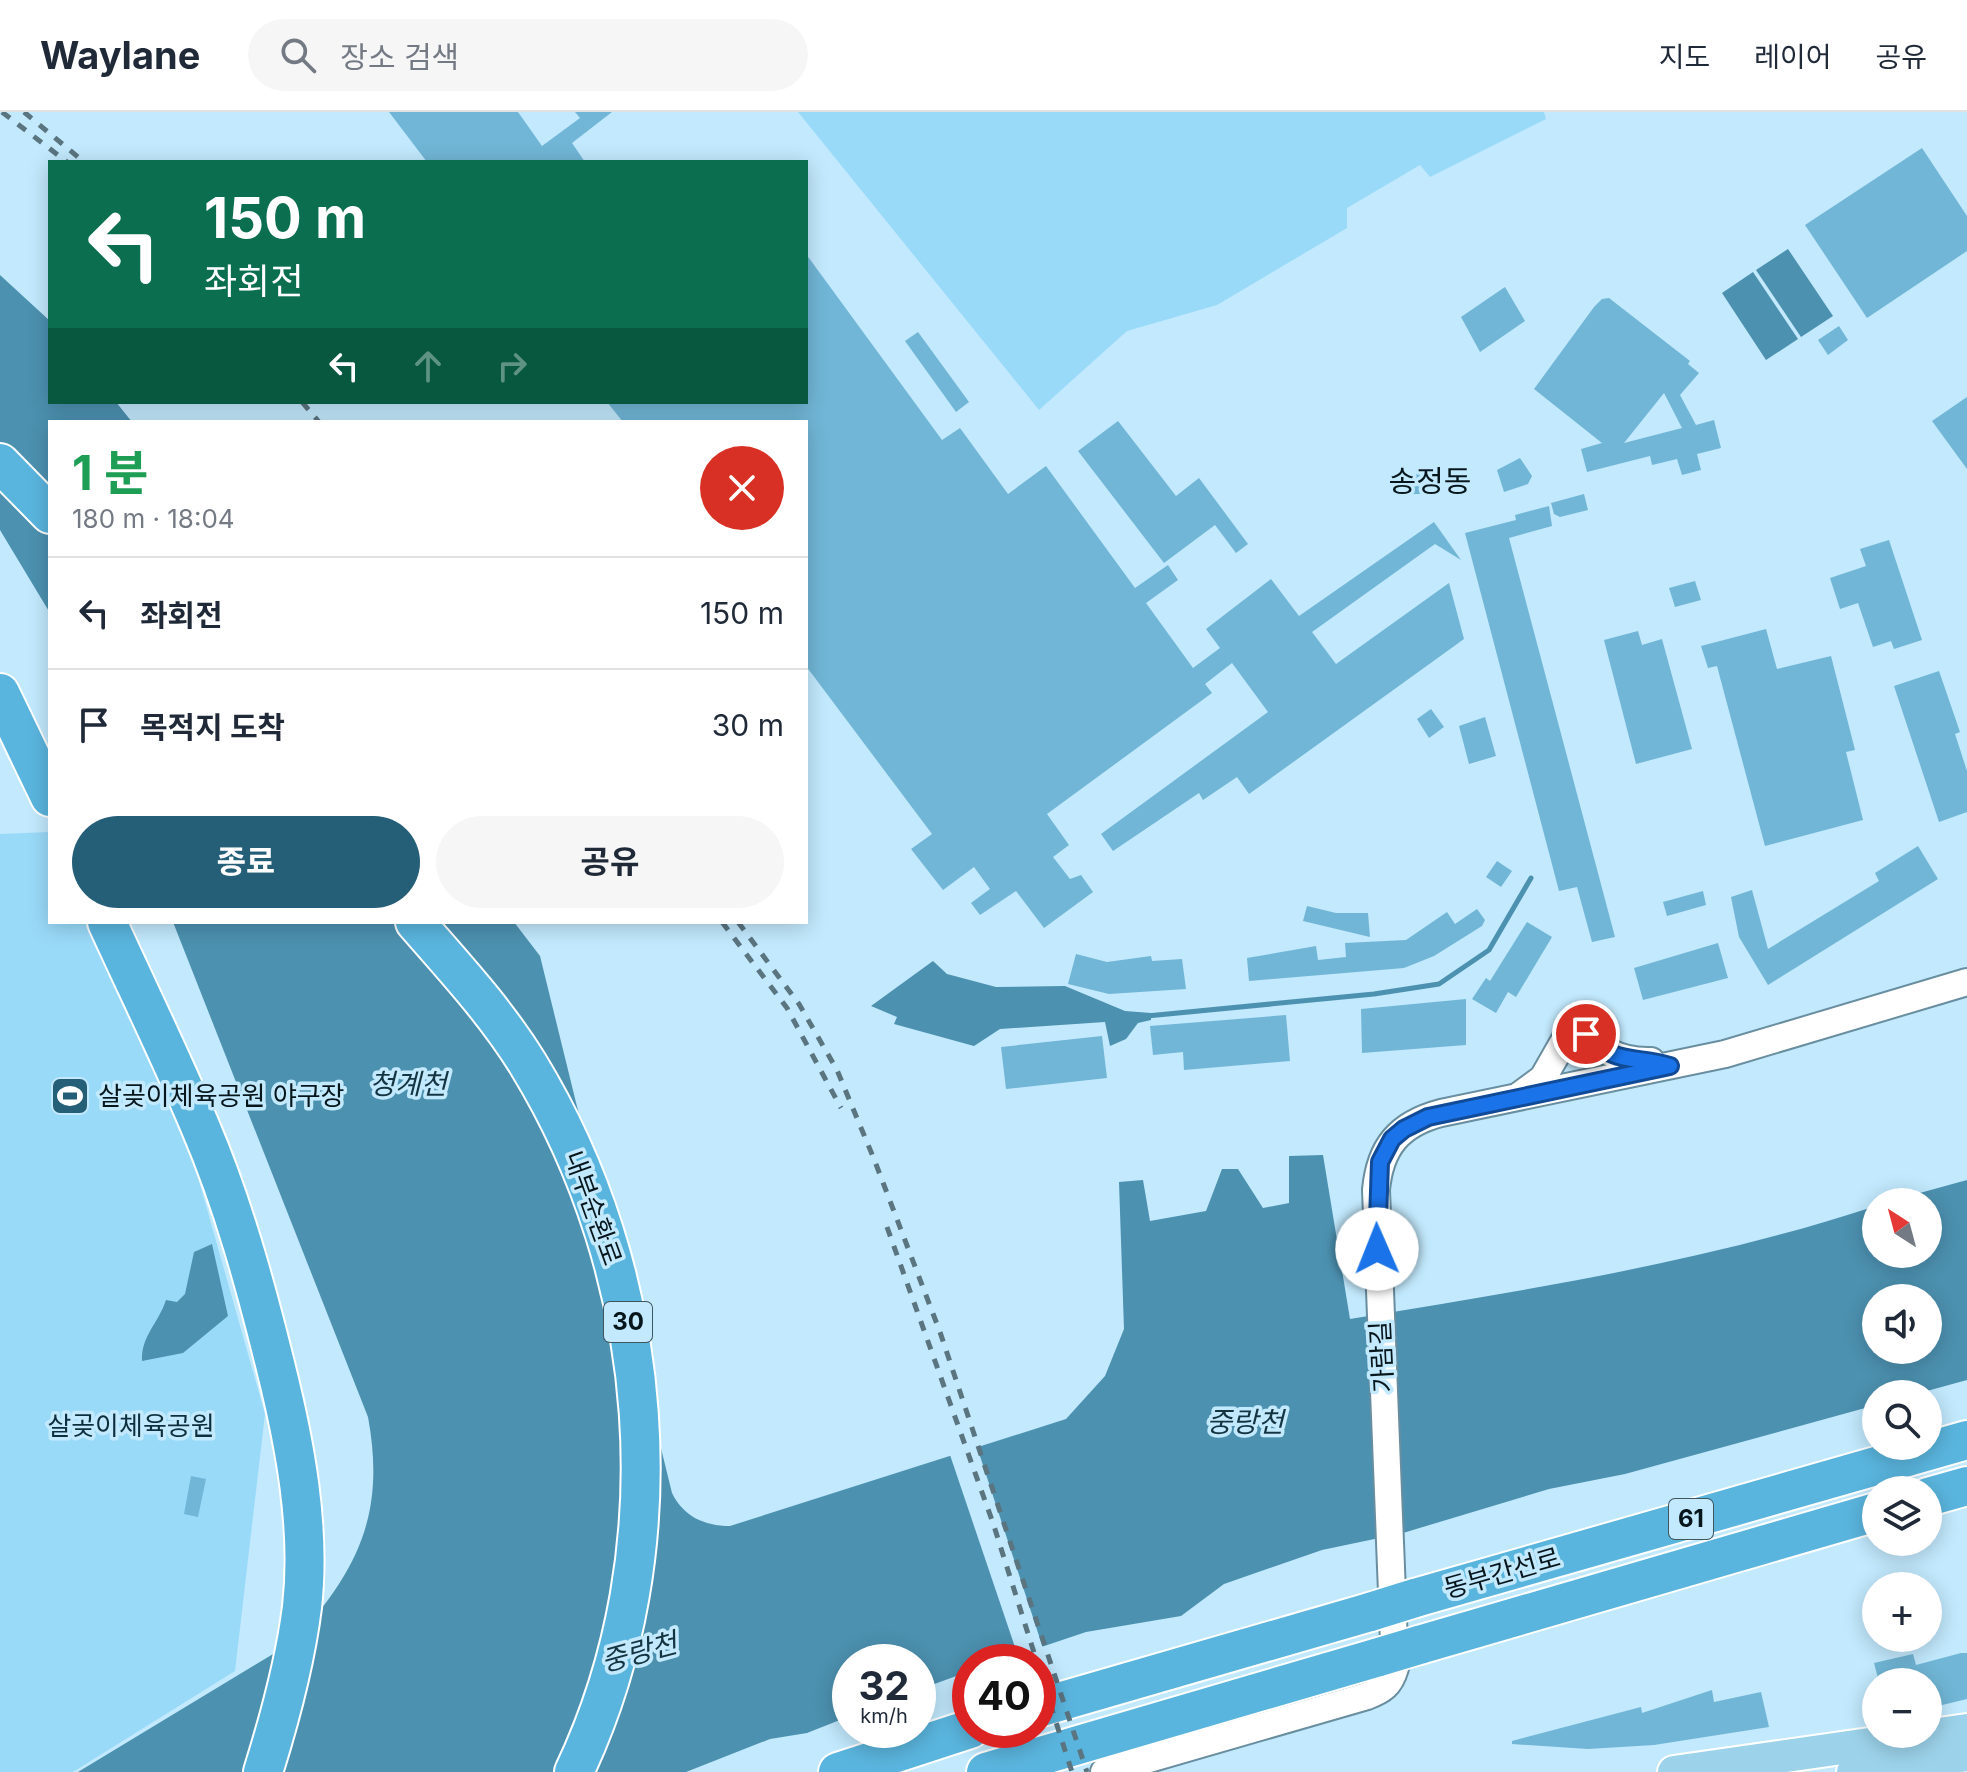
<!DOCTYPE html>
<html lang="ko">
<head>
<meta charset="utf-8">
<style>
  body { margin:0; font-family:Inter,"Noto Sans KR",sans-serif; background:#f6f6f7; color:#1f2937; height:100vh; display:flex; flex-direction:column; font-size:30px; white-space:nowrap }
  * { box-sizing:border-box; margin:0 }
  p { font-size:26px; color:#747a83 }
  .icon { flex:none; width:44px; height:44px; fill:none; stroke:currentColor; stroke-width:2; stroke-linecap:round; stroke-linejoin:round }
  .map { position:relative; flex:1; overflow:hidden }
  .drawer { position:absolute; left:48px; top:308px; width:760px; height:504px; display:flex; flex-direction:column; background:#fff; border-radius:0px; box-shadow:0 4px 20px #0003 }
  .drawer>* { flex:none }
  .banner { position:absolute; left:48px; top:48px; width:760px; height:244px; border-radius:0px; box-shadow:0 4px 20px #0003; background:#0b6e4f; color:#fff; overflow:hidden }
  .needle { width:52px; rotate:324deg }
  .buttons { position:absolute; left:1862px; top:1076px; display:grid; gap:16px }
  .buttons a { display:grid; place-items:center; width:80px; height:80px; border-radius:50%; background:#fff; box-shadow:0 4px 20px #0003; font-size:40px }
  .speed { position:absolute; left:832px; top:1532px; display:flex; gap:16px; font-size:40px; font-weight:700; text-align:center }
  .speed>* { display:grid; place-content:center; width:104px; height:104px; border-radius:50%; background:#fff; box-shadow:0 4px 20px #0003; line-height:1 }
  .speed small { font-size:20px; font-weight:400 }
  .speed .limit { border:12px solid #d22; background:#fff; color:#111 }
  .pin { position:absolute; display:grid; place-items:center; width:68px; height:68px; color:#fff; margin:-34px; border:4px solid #fff; border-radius:50%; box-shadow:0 2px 8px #0007 }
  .me { position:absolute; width:88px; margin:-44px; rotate:359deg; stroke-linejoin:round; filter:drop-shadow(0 0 6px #0008) }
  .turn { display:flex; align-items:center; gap:28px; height:168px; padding:0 24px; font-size:36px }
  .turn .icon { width:104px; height:104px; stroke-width:2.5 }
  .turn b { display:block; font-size:56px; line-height:68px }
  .lanes { display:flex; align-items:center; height:76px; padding:0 24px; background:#0003; justify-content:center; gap:40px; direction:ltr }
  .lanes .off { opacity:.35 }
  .round { display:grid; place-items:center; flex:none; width:84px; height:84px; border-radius:42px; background:#f6f6f7 }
  .overview { display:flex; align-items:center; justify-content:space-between; height:136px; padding:0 24px }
  h1 { font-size:48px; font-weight:700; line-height:60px; color:#1e9e55 }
  .button { display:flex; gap:16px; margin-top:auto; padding:16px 24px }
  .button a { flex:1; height:92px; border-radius:48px; background:#245e77; color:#fff; font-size:32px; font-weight:700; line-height:92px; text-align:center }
  .button a+a { background:#f6f6f7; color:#1f2937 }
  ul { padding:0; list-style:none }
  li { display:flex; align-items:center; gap:24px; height:112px; padding:0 24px; border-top:2px solid #e0e1e3 }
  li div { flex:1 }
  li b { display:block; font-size:30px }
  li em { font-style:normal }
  header { display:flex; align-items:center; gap:48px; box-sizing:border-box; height:112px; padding:0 40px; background:#fff; border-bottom:2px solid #e0e1e3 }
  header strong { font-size:38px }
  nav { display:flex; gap:44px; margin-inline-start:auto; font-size:28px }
  .search { width:560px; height:72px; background:#f6f6f7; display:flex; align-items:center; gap:20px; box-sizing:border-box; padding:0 28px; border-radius:44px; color:#747a83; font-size:30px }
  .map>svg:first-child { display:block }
  .green { fill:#9adaf9 }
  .water { fill:#4c91b0; fill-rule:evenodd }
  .pier { fill:#c2e9fd }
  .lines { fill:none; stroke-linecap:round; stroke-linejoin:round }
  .stream { stroke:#4c91b0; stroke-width:5 }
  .building { fill:#71b6d6; fill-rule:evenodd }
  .minor-casing { stroke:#698ea0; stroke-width:30 }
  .major-casing { stroke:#fff; stroke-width:36 }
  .highway-casing { stroke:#fff; stroke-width:42 }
  .minor { stroke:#fff; stroke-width:26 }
  .major { stroke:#9cd3eb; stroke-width:32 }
  .highway { stroke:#5ab5de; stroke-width:38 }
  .rail { stroke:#5a7480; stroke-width:5; stroke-dasharray:10 10; stroke-linecap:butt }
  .highway-bridge-casing { stroke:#fff; stroke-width:42; stroke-linecap:butt }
  .highway-bridge { stroke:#5ab5de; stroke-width:38 }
  .route-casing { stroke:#114b97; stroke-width:20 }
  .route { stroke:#1a73e8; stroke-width:14 }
  .labels { text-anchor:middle; stroke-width:7; stroke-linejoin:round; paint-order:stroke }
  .shield { fill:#c2e9fd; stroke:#3f5560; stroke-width:2 }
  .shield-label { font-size:24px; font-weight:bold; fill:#07161c }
  .poi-label { font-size:26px; fill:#07161c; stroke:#c2e9fd; text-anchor:start }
  .street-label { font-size:26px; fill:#07161c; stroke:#c2e9fd }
  .park-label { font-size:26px; fill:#0d2e3c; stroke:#c2e9fd }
  .water-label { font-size:28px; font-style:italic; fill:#143442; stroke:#c2e9fd }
  .quarter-label { font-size:30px; fill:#07161c; stroke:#c2e9fd }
</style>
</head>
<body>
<header>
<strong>Waylane</strong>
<div class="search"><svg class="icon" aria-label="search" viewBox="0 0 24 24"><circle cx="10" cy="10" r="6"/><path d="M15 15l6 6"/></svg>장소 검색</div>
<nav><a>지도</a><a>레이어</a><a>공유</a></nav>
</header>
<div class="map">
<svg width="1967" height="1660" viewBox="0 0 1967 1660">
  <rect width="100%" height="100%" fill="#c2e9fd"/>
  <g class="green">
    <polygon points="798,0 1544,0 1546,7 1430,65 1420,53 1347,96 1347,116 1217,193 1127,219 1039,298"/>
    <polygon points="49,720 50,810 90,810 183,1012 265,1302 235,1559 73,1660 0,1660 0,722"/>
  </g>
  <g class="water">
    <polygon points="1788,137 1833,204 1801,225 1756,158"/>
    <polygon points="1753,160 1798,227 1766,248 1722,181"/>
    <polygon points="0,163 50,209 50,290 116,290 132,310 50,310 50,501 0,418"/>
    <path d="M173,810H514L540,844L672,1381C683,1404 704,1414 730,1414L1066,1307L1105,1264L1124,1217L1119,1070L1143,1068L1150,1109L1206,1099L1222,1057H1238L1263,1096L1289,1091V1044L1323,1043L1350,1207C1531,1177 1702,1151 1876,1094V1142H1928V1090H1887L1967,1068V1268L1916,1282H1876V1293L1625,1362L1549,1377L1403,1421L1322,1438L1224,1472L1181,1504L1086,1520L997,1550H970V1559L918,1578V1550H850V1604L807,1621L770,1627L686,1660H78L293,1530C358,1459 386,1402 368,1305ZM1876,1186H1928V1238H1876Z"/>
    <polygon points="933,849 947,862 996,875 1065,874 1125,899 1151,901 1151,908 1138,911 1126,927 1110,934 1105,910 1000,917 974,934 894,912 897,905 871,894"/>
    <path d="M212,1132L228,1204L183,1241L142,1249C141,1224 158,1212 166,1188L177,1190L185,1182L194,1140Z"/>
  </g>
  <polygon class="pier" points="976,1332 1044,1539 1019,1547 949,1340"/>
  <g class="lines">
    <polyline class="stream" points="1147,904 1374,882 1439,872 1489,838 1531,766"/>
  </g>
  <g class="building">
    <polygon points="389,0 518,0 542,34 580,6 575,0 612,0 572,31 585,50 427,50"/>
    <polygon points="1922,36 1967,104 1967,139 1867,206 1805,113"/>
    <polygon points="806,142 942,328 960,316 1008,382 1046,354 1135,476 1168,453 1178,468 1146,491 1193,556 1220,536 1206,517 1271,467 1299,504 1434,410 1461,448 1435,432 1312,520 1336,552 1449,471 1464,527 1249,682 1237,665 1203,688 1199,681 1113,739 1101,722 1268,600 1232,551 1205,572 1212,581 1047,702 1069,733 1053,745 1070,767 1081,763 1093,780 1044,816 1016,779 980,803 971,791 990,777 974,755 943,778 911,737 932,722 806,554 806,310 623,310 607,290 806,290"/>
    <polygon points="1505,175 1525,209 1480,240 1461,205"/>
    <path d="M1609,186L1690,249L1688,252L1699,261L1680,283L1696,313L1714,308L1721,336L1697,342L1701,358L1682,363L1677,347L1652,353L1650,344L1587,360L1581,337L1602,331L1534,277L1594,195L1602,187ZM1664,281L1682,316L1624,331Z"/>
    <polygon points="1839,214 1848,228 1828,243 1818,228"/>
    <polygon points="918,220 969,290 956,300 905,229"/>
    <polygon points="1967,285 1967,357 1932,309"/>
    <polygon points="1118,309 1176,384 1199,366 1248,432 1236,441 1215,413 1164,451 1078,339"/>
    <polygon points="1520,346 1532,364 1528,372 1504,380 1497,358"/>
    <polygon points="1405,362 1432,362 1432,382 1404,382"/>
    <polygon points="1584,382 1588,398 1560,405 1554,402 1551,391"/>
    <polygon points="1549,394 1552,414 1509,426 1615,825 1592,830 1577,775 1559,779 1465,421 1516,408 1515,403"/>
    <polygon points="1889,428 1922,528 1894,537 1891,529 1873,535 1858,491 1840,497 1830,466 1866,454 1860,437"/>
    <polygon points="1695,469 1701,488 1675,495 1669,476"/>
    <polygon points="1766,517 1777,557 1831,544 1855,638 1846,640 1863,708 1765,734 1717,554 1708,556 1701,534"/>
    <polygon points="1638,519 1642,533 1662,527 1692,637 1636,652 1604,528"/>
    <polygon points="1939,559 1960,620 1955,622 1967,659 1967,700 1939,710 1894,574"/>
    <polygon points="1431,597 1444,615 1429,626 1417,607"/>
    <polygon points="1485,605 1496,644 1469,652 1459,614"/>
    <polygon points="1918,734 1938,767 1768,873 1739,825 1731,785 1752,778 1768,837 1879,769 1875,761"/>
    <polygon points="1497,749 1512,759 1501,775 1486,765"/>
    <polygon points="1703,779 1706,793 1667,804 1663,790"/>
    <polygon points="1307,794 1336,801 1368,801 1370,825 1303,809"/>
    <polygon points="1477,797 1485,808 1482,814 1434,844 1404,856 1249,869 1247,846 1316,834 1318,848 1346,845 1345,831 1406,828 1447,800 1455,812"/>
    <polygon points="1527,810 1552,825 1516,885 1508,880 1496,901 1472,887 1486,866 1490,869"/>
    <polygon points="1718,831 1728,866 1643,888 1634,856"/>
    <polygon points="1076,842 1107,850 1151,844 1152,849 1182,847 1186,877 1109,882 1068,872"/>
    <polygon points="1466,887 1466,933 1362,941 1361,897"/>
    <polygon points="1286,903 1290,949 1184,958 1183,940 1153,943 1150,914"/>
    <polygon points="1102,924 1107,966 1006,977 1001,935"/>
    <polygon points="191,1364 206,1367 198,1405 184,1402"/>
    <polygon points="1961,1541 1967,1541 1967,1587 1934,1595 1928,1570 1879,1570 1874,1551 1913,1542 1916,1553"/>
    <polygon points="1712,1578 1714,1590 1761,1580 1769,1615 1654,1633 1588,1637 1512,1632 1512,1629 1641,1595 1642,1601"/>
  </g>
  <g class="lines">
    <g class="minor-casing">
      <g id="minor">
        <path d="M1520,983L1543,966L1575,910C1598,936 1615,950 1651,949"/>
        <path d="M1104,1660L1367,1584C1383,1578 1390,1573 1395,1556L1376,1078C1380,1035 1399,1012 1441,1001L1725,942L1967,870"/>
      </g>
    </g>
    <g class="major-casing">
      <g id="major">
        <polyline points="1674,1660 1967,1618"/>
        <polyline points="1853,1660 1967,1643"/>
      </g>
    </g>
    <g class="highway-casing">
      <g id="highway">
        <polyline points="0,351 50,402"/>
        <polyline points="0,581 50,685"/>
        <path d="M107,810C138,878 171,945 200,1014C233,1091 256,1175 276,1256C295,1332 311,1417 302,1495C295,1551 280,1606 263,1660"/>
        <path d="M415,810C455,856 496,900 528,952C656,1161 680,1437 574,1660"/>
        <polyline points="1928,1385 1967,1374"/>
        <polyline points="1415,1486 1967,1328"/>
        <polyline points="1419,1533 1876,1400"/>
        <polyline points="1038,1596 1370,1500"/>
        <polyline points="838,1660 970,1617"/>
        <polyline points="986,1660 1379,1545"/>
      </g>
    </g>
    <use href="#minor" class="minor"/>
    <use href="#major" class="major"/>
    <use href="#highway" class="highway"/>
    <g class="rail">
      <polyline points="2,0 67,50"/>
      <polyline points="24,0 84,50"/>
      <polyline points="302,290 319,310"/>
      <polyline points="722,810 787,896 841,996"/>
      <polyline points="738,810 799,892 837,958 874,1047 940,1220 1087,1660"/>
      <polyline points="887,1115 993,1411 1037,1550"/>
      <polyline points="1038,1554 1072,1660"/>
    </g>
    <g class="highway-bridge-casing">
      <g id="highway-bridge">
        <polyline points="1370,1500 1415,1486"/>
        <polyline points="1379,1545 1419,1533"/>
      </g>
    </g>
    <use href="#highway-bridge" class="highway-bridge"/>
  </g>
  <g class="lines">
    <g class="route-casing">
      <path id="route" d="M1377,1137L1380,1050L1392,1027L1404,1017L1428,1005L1670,954C1634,943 1615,954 1586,922"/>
    </g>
    <use href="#route" class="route"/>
  </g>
  <defs>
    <g id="stadium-square" transform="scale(2)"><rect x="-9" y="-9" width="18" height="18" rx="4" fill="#245e77" stroke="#c2e9fd"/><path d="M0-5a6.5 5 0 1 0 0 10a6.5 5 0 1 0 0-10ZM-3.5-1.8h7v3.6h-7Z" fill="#fff"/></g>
  </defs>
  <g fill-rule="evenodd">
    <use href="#stadium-square" x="70" y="984"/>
  </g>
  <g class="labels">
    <g class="shield">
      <rect x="604" y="1190" width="48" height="40" rx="6"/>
      <rect x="1669" y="1387" width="44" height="40" rx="6"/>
    </g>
    <g class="shield-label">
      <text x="628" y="1218">30</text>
      <text x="1691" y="1415">61</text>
    </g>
    <g class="poi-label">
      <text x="98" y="993">살곶이체육공원 야구장</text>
    </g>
    <g class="street-label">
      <text transform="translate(593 1096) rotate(70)" y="9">내부순환로</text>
      <text transform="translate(1382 1245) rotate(-93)" y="9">가람길</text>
      <text transform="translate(1502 1461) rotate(-16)" y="9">동부간선로</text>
    </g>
    <g class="park-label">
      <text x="131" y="1323">살곶이체육공원</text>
    </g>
    <g class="water-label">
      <text x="408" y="982">청계천</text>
      <text x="1245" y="1320">중랑천</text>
      <text transform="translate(639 1540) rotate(-15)" y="10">중랑천</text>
    </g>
    <g class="quarter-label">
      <text x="1430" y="380">송정동</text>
    </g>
  </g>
</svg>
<div class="buttons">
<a><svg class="needle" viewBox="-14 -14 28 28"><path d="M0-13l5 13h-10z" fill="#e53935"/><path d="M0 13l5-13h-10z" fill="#747a83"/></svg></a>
<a><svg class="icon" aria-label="sound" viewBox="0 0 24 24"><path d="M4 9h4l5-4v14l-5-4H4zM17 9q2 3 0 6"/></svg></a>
<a><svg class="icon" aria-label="search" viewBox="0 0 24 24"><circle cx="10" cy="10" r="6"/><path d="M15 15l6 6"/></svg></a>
<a><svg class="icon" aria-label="layers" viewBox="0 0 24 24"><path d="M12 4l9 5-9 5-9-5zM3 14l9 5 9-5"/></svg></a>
<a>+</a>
<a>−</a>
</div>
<div class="speed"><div>32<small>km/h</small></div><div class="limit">40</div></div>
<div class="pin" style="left:1586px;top:922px;background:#d93025"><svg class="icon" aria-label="arrive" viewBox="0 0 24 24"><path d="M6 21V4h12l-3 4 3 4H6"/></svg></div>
<svg class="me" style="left:1377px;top:1137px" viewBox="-20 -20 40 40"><circle r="19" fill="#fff"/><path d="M0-13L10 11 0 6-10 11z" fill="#1a73e8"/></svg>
<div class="banner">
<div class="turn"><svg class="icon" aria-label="left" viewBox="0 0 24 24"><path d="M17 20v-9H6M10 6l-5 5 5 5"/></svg><div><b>150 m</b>좌회전</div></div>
<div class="lanes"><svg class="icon" aria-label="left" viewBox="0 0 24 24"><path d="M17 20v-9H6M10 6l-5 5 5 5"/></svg><svg class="icon off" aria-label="ahead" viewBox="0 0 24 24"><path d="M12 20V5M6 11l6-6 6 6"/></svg><svg class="icon off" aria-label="right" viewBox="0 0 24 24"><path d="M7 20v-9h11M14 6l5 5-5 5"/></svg></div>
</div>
<section class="drawer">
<div class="overview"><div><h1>1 분</h1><p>180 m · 18:04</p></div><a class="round" style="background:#d93025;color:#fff"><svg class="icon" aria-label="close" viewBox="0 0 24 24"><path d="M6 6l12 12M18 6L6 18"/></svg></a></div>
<ul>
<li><svg class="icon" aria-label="left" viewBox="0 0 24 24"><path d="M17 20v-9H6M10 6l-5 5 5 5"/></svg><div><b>좌회전</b></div><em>150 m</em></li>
<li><svg class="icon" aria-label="arrive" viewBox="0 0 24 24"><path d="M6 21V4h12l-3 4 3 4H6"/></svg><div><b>목적지 도착</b></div><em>30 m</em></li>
</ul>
<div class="button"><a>종료</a><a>공유</a></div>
</section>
</div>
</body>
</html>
